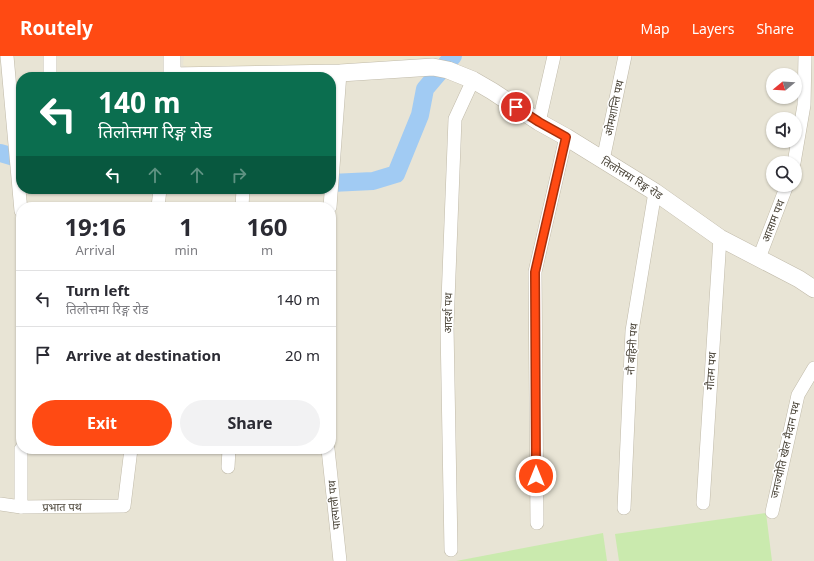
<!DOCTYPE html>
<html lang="en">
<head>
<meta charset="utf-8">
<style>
  body { margin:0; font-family:"Noto Sans","Noto Sans Devanagari",sans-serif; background:#f2f2f3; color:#2b2b33; height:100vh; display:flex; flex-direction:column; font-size:15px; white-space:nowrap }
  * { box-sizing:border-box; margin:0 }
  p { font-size:13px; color:#7c7c81 }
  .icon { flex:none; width:22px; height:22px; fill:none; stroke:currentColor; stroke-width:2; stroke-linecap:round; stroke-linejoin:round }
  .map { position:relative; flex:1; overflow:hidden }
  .side { position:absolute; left:16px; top:146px; width:320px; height:252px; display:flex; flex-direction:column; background:#fff; border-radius:16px; box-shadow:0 1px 3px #0004 }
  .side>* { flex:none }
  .banner { position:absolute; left:16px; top:16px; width:320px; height:122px; border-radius:16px; box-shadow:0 1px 3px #0004; background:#0b6e4f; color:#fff; overflow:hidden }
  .needle { width:26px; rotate:252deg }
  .controls { position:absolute; left:766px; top:12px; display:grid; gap:8px }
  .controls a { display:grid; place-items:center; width:36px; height:36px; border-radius:50%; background:#fff; box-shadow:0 1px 3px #0004; font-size:20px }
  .pin { position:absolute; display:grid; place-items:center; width:34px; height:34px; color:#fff; margin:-17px; border:2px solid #fff; border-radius:50%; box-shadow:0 1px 4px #0007 }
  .me { position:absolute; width:44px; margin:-22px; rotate:0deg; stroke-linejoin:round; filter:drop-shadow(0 0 3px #0008) }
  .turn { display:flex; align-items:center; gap:14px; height:84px; padding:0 16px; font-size:18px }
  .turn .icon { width:52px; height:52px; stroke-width:2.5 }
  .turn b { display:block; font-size:28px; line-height:34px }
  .lanes { display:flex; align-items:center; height:38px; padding:0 16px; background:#0003; justify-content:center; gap:20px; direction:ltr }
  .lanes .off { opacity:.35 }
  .eta { display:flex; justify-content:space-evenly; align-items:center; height:68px; text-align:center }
  .eta b { font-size:24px; font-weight:700; line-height:28px }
  .primary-button { display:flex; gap:8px; margin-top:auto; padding:8px 16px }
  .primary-button a { flex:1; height:46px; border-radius:24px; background:#ff4a13; color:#fff; font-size:16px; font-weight:700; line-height:46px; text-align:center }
  .primary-button a+a { background:#f2f2f3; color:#2b2b33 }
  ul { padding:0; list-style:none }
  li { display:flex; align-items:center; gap:12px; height:56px; padding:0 16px; border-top:1px solid #e1e1e2 }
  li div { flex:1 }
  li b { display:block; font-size:15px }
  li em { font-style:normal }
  header { display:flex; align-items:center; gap:24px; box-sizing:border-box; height:56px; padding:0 20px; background:#ff4a13; color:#fff }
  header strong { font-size:19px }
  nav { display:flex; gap:22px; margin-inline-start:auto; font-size:14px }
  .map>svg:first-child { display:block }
  .residential { fill:#e8e4d5; fill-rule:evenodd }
  .education { fill:#eee8d0 }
  .green { fill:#caeaae }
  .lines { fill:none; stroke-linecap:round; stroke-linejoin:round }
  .canal { stroke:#a1cbf3; stroke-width:18 }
  .minor-casing { stroke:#c0baa9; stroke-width:14 }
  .tertiary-casing { stroke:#c0baa9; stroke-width:18 }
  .minor { stroke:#fff; stroke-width:13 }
  .tertiary { stroke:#fff; stroke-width:17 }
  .route-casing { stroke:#a6300c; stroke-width:10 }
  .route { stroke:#ff4a13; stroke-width:7 }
  .labels { text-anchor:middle; stroke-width:3; stroke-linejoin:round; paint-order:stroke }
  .street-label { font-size:11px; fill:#484236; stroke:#fff }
</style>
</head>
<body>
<header>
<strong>Routely</strong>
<nav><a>Map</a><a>Layers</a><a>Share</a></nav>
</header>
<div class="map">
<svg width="814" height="505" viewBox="0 0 814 505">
  <rect width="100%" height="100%" fill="#f4f1e7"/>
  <path class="residential" d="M0,0H814V505H0ZM773,19H795V41H773ZM21,21H331V133H21ZM773,63H795V85H773ZM773,107H795V129H773ZM21,151H331V393H21Z"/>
  <polygon class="education" points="184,0 444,0 249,19 204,19 183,9"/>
  <g class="green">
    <polygon points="766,457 772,505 619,505 615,478"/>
    <polygon points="603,477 607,505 456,505"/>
  </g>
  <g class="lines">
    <g class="canal">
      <polyline points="0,97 21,103"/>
      <polyline points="331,127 373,125 396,118 420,59 425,33 453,0"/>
    </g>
    <g class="minor-casing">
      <g id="minor">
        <polyline points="7,0 21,155"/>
        <polyline points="50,20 50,0"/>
        <polyline points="539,66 554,0"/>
        <polyline points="603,104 625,0"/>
        <polyline points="794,107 804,49 805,0"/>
        <polyline points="158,151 160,133"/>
        <polyline points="242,151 243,133"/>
        <polyline points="330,151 340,17"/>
        <polyline points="759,202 787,129"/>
        <polyline points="328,393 340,505"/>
        <polyline points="228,411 229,393"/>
        <polyline points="703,447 720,182"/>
        <polyline points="0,448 21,451 124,450 131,393"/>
        <polyline points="21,451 21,393"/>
        <polyline points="624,452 632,275 655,136"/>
        <polyline points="772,456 798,339 814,312"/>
        <polyline points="537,467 535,216 566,81"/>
        <polyline points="451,494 447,270 455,63 473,24"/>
      </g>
    </g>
    <g class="tertiary-casing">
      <polyline id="tertiary" points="172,0 172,20 340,17 433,11 448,14 473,24 492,35 539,66 566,81 655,136 720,182 799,223 814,233"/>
    </g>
    <use href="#minor" class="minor"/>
    <use href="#tertiary" class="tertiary"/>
  </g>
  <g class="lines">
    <g class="route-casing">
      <polyline id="route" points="516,51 539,66 566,81 535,216 536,420"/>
    </g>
    <use href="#route" class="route"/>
  </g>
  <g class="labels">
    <g class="street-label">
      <text transform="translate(614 52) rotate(-78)" y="4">ओमशान्ति पथ</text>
      <text transform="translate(632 122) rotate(32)" y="4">तिलोत्तमा रिङ्ग रोड</text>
      <text transform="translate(773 165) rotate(-69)" y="4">आसाम पथ</text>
      <text transform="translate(448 257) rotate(-89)" y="4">आदर्श पथ</text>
      <text transform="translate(632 293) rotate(-86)" y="4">नौ बहिनी पथ</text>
      <text transform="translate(711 315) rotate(-86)" y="4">गौतम पथ</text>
      <text transform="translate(785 394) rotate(-77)" y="4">जनज्योति खेल मैदान पथ</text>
      <text transform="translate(334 449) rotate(-96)" y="4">पाल्पाली पथ</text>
      <text transform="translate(62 451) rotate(-1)" y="4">प्रभात पथ</text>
    </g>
  </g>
</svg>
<div class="controls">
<a><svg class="needle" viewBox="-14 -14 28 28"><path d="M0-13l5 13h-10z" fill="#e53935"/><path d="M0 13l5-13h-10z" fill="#7c7c81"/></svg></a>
<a><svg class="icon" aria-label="sound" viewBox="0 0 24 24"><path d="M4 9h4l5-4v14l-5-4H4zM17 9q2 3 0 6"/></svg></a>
<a><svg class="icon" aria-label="search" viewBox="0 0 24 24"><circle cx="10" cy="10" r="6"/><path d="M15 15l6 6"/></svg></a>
</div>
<div class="pin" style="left:516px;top:51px;background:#d93025"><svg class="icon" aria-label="arrive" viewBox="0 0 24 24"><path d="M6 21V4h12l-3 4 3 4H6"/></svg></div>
<svg class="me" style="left:536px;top:420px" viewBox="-20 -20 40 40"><circle r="17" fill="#ff4a13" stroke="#fff" stroke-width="3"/><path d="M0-11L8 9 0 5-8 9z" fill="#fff"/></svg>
<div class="banner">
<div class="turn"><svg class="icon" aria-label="left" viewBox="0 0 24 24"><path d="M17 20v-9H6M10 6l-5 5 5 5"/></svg><div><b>140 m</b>तिलोत्तमा रिङ्ग रोड</div></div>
<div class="lanes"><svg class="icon" aria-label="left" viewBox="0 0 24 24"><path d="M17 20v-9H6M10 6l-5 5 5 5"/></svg><svg class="icon off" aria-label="ahead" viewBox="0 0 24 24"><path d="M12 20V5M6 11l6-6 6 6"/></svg><svg class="icon off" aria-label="ahead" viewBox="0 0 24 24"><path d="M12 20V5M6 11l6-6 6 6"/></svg><svg class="icon off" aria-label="right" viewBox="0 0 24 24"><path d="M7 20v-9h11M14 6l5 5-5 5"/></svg></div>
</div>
<section class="side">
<div class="eta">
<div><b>19:16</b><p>Arrival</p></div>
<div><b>1</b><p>min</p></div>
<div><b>160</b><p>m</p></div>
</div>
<ul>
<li><svg class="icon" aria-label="left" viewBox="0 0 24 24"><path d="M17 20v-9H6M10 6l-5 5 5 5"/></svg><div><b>Turn left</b><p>तिलोत्तमा रिङ्ग रोड</p></div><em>140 m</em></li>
<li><svg class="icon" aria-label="arrive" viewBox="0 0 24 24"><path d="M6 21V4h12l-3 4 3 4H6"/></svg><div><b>Arrive at destination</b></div><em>20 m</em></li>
</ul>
<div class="primary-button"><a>Exit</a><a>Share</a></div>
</section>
</div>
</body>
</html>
